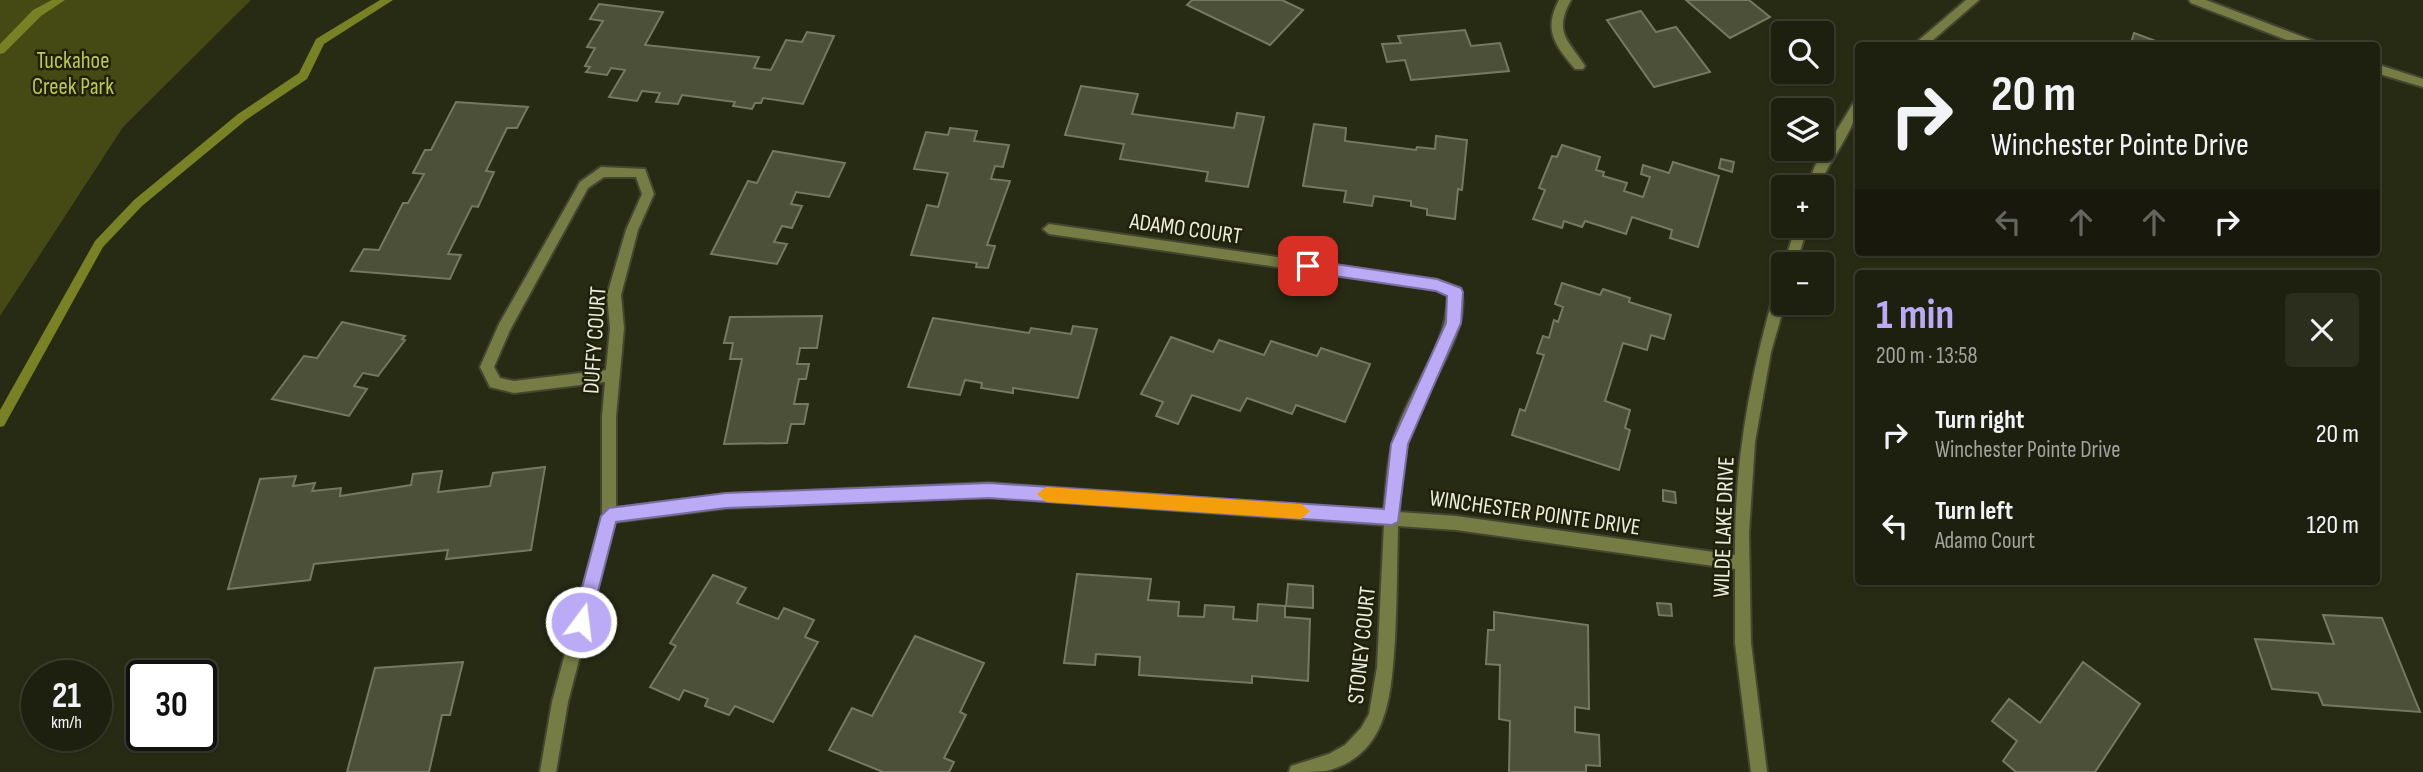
<!DOCTYPE html>
<html lang="en">
<head>
<meta charset="utf-8">
<style>
  body { margin:0; font-family:"Sofia Sans Condensed",sans-serif; background:#2b2d1d; color:#f1f3f6; height:100vh; display:flex; flex-direction:column; font-size:26px; white-space:nowrap }
  * { box-sizing:border-box; margin:0 }
  p { font-size:23px; color:#a1a39e }
  .icon { flex:none; width:38px; height:38px; fill:none; stroke:currentColor; stroke-width:2; stroke-linecap:round; stroke-linejoin:round }
  .map { position:relative; flex:1; overflow:hidden }
  .panel { position:absolute; left:1855px; top:270px; width:525px; height:315px; display:flex; flex-direction:column; background:#1e200f; border-radius:7px; box-shadow:0 2px 5px #0004,0 0 0 2px #3c3e2f }
  .panel>* { flex:none }
  .guide { position:absolute; left:1855px; top:42px; width:525px; height:214px; border-radius:7px; box-shadow:0 2px 5px #0004,0 0 0 2px #3c3e2f; background:#1e200f; color:#f1f3f6; overflow:hidden }
  .controls { position:absolute; left:1771px; top:21px; display:grid; gap:14px }
  .controls a { display:grid; place-items:center; width:63px; height:63px; border-radius:7px; background:#1e200f; box-shadow:0 2px 5px #0004,0 0 0 2px #3c3e2f; font-size:35px }
  .speed { position:absolute; left:21px; top:660px; display:flex; gap:14px; font-size:35px; font-weight:700; text-align:center }
  .speed>* { display:grid; place-content:center; width:91px; height:91px; border-radius:50%; background:#1e200f; box-shadow:0 2px 5px #0004,0 0 0 2px #3c3e2f; line-height:1 }
  .speed small { font-size:18px; font-weight:400 }
  .speed .limit { border:4px solid #111; border-radius:10px; background:#fff; color:#111 }
  .pin { position:absolute; display:grid; place-items:center; width:60px; height:60px; color:#fff; margin:-30px; border-radius:14px; box-shadow:0 4px 10px #0006 }
  .me { position:absolute; width:77px; margin:-38px; rotate:15deg; stroke-linejoin:round; filter:drop-shadow(0 0 5px #0008) }
  .turn { display:flex; align-items:center; gap:24px; height:147px; padding:0 21px; font-size:32px }
  .turn .icon { width:91px; height:91px; stroke-width:2.5 }
  .turn b { display:block; font-size:49px; line-height:60px }
  .lanes { display:flex; align-items:center; height:66px; padding:0 21px; background:#0003; justify-content:center; gap:35px; direction:ltr }
  .lanes .off { opacity:.35 }
  .round { display:grid; place-items:center; flex:none; width:74px; height:74px; border-radius:7px; background:#2b2d1d }
  .headline { display:flex; align-items:center; justify-content:space-between; height:119px; padding:0 21px }
  h1 { font-size:42px; font-weight:700; line-height:52px; color:#bbaaf6 }
  ul { padding:0; list-style:none }
  li { display:flex; align-items:center; gap:21px; height:91px; padding:0 21px }
  li div { flex:1 }
  li b { display:block; font-size:26px }
  li em { font-style:normal }
  .map>svg:first-child { display:block }
  .green { fill:#454a14 }
  .lines { fill:none; stroke-linecap:round; stroke-linejoin:round }
  .stream { fill:#788123; fill-rule:evenodd }
  .building { fill:#4d5038; stroke:#75795f; stroke-width:2 }
  .street-casing { stroke:#434630; stroke-width:4 }
  .street { fill:#757c44; fill-rule:evenodd }
  .route { fill:#bbaaf6; stroke:#7a6ea0; stroke-width:2 }
  .slow { fill:#f59e0b }
  .labels { text-anchor:middle; stroke-width:5; stroke-linejoin:round; paint-order:stroke }
  .park-label { font-size:23px; fill:#bdc94f; stroke:#1f210a }
  .street-label { font-size:23px; fill:#ebeddf; stroke:#1f210a }
</style>
</head>
<body>
<div class="map">
<svg width="2423" height="772" viewBox="0 0 2423 772">
  <rect width="100%" height="100%" fill="#282b14"/>
  <polygon class="green" points="0,0 251,0 123,127 0,316"/>
  <g class="lines">
    <g class="stream">
      <polygon points="52,0 65,0 41,16 4,53 0,54 0,44 33,10"/>
      <polygon points="380,0 393,0 324,44 307,79 246,120 142,206 103,247 4,426 0,427 0,410 95,241 134,200 238,114 299,73 316,39"/>
    </g>
  </g>
  <g class="building">
    <polygon points="1192,0 1282,0 1303,10 1270,45 1187,5"/>
    <polygon points="1686,0 1749,0 1770,17 1730,38"/>
    <polygon points="599,4 663,12 645,45 759,57 754,68 771,70 786,40 802,42 807,32 834,36 803,104 763,98 761,103 755,103 752,109 733,106 735,102 682,95 678,104 656,102 660,93 642,91 637,101 609,97 625,70 611,68 607,75 586,72 590,67 585,66 595,48 587,47 603,21 590,19"/>
    <polygon points="1641,11 1656,32 1676,27 1710,72 1654,87 1607,20"/>
    <polygon points="1465,30 1471,46 1500,43 1509,71 1411,80 1405,60 1387,62 1382,44 1401,43 1398,36"/>
    <polygon points="2134,33 2169,46 2130,46"/>
    <polygon points="1081,86 1138,94 1132,114 1234,128 1237,113 1264,117 1248,187 1206,181 1208,172 1120,159 1124,144 1065,135"/>
    <polygon points="456,102 528,107 517,128 507,128 486,171 494,172 478,207 472,206 448,254 461,255 450,279 351,271 364,249 379,250 403,203 408,203 424,174 413,173 425,150 431,150"/>
    <polygon points="1314,124 1346,128 1345,141 1416,150 1417,147 1435,149 1436,136 1467,140 1462,190 1458,189 1455,219 1427,215 1427,209 1411,206 1411,201 1374,196 1372,206 1344,202 1346,191 1303,186"/>
    <polygon points="950,128 977,131 974,141 1009,145 1003,167 995,166 991,179 1010,181 987,245 995,246 988,268 976,267 977,263 911,255 927,205 938,207 948,173 914,169 926,132 948,135"/>
    <polygon points="1562,145 1600,157 1596,170 1604,172 1603,176 1627,183 1624,191 1643,197 1650,177 1641,174 1643,165 1669,173 1673,162 1719,176 1698,247 1670,238 1672,230 1632,217 1626,234 1585,221 1582,227 1564,221 1562,228 1533,219 1545,190 1539,188 1552,156 1557,157"/>
    <polygon points="773,151 845,163 829,197 796,192 791,204 802,206 792,228 782,226 774,242 787,244 777,264 711,254 748,181 757,183"/>
    <polygon points="1721,159 1734,162 1732,172 1719,168"/>
    <polygon points="1562,283 1600,295 1603,289 1630,298 1629,302 1671,315 1664,339 1651,335 1647,350 1623,343 1605,401 1630,410 1625,428 1630,430 1619,470 1512,435 1520,409 1525,411 1544,355 1537,353 1543,336 1549,338 1554,320 1558,322 1563,307 1555,304"/>
    <polygon points="822,316 817,348 800,348 797,364 809,364 806,379 799,379 794,404 808,404 804,424 791,424 787,443 724,444 742,359 730,359 733,343 724,343 730,317"/>
    <polygon points="933,318 1029,333 1031,328 1071,334 1073,326 1097,329 1078,398 1013,388 1013,393 981,388 982,383 965,380 960,395 908,387"/>
    <polygon points="342,322 405,336 402,339 405,340 378,376 363,373 354,386 367,389 349,416 272,399 304,356 317,358"/>
    <polygon points="1171,337 1213,352 1219,340 1264,355 1271,341 1317,356 1321,348 1370,364 1345,422 1296,405 1292,414 1247,398 1240,411 1192,395 1178,424 1156,416 1163,402 1141,394"/>
    <polygon points="545,467 531,550 446,559 448,550 314,564 310,580 228,589 260,479 296,476 293,486 315,483 312,491 341,488 340,496 411,485 413,474 442,471 438,492 490,486 493,473"/>
    <polygon points="1663,490 1675,492 1676,503 1663,501"/>
    <polygon points="1077,574 1151,579 1148,600 1179,602 1178,616 1204,617 1205,605 1234,607 1233,619 1257,621 1258,604 1285,606 1285,617 1310,619 1308,681 1252,676 1252,683 1139,675 1140,657 1096,654 1095,665 1064,663"/>
    <polygon points="713,575 746,588 737,603 778,619 784,608 814,620 805,637 818,642 773,722 735,706 729,715 705,706 708,699 684,690 679,700 650,687 676,646 670,643"/>
    <polygon points="1288,584 1313,586 1313,608 1286,606"/>
    <polygon points="1657,603 1671,604 1672,616 1659,615"/>
    <polygon points="1494,612 1588,625 1589,709 1575,707 1575,732 1599,735 1600,766 1586,765 1586,772 1509,772 1510,721 1499,719 1500,665 1486,664 1488,630 1494,630"/>
    <polygon points="2323,615 2382,618 2420,712 2323,705 2318,693 2272,689 2255,639 2334,644"/>
    <polygon points="915,636 984,663 960,712 966,715 944,758 954,762 949,772 883,772 829,750 852,708 872,716"/>
    <polygon points="463,662 450,715 442,715 429,772 347,772 375,668"/>
    <polygon points="2083,662 2140,704 2095,772 2016,772 2003,761 2017,741 1992,721 2009,699 2040,723"/>
  </g>
  <g class="lines">
    <g class="street-casing">
      <g id="street">
        <path d="M1559,0H1571C1553,32 1568,40 1585,66L1583,69H1575C1555,45 1543,30 1559,0Z"/>
        <polygon points="1966,0 1979,0 1926,46 1912,46"/>
        <polygon points="2189,0 2206,0 2319,43 2321,46 2302,46 2191,3"/>
        <polygon points="2376,64 2423,79 2423,87 2376,73"/>
        <path d="M1858,101C1860,124 1828,161 1819,187H1807L1815,166L1854,102Z"/>
        <path d="M601,167L645,169L654,194L638,230L621,295L624,328L616,417V508L726,494L989,483L1384,511C1386,483 1388,452 1398,426C1415,381 1447,345 1448,295L1436,290L1049,234L1043,229L1049,224L1437,280L1460,288C1475,326 1424,391 1411,427C1402,454 1401,484 1399,512L1456,516L1735,555C1734,463 1750,375 1776,287L1778,283L1783,282V303H1785L1771,352L1755,442L1749,533L1751,643L1767,772H1751L1735,643V569L1456,530L1398,526C1397,563 1397,601 1395,639C1391,692 1390,755 1326,771C1315,772 1301,772 1289,772L1291,766L1329,754L1345,745L1361,728L1369,714L1377,667L1384,525L989,497L726,508L615,522L568,702L556,772H540L552,702L602,516V417L605,382L514,393L490,387L480,367L499,324L580,182ZM604,177H636L642,194L626,230L607,295L610,328L606,370L514,381L500,378L494,367L510,330L588,188Z"/>
        <polygon points="1796,226 1808,226 1796,264 1784,264"/>
      </g>
    </g>
    <use href="#street" class="street"/>
  </g>
  <polygon class="route" points="1308,260 1437,279 1461,288 1463,292 1461,323 1408,444 1398,522 1392,525 989,498 726,508 616,522 590,622 588,628 575,628 573,622 601,516 609,508 726,493 989,483 1384,509 1391,444 1446,323 1447,296 1436,291 1308,272 1300,266"/>
  <polygon class="slow" points="1046,487 1301,504 1310,511 1301,519 1046,502 1037,494"/>
  <g class="labels">
    <g class="park-label">
      <text x="73" y="68">Tuckahoe<tspan x="73" dy="26">Creek Park</tspan></text>
    </g>
    <g class="street-label">
      <text transform="translate(1186 228) rotate(8)" y="8">ADAMO COURT</text>
      <text transform="translate(594 340) rotate(-86)" y="8">DUFFY COURT</text>
      <text transform="translate(1535 512) rotate(8)" y="8">WINCHESTER POINTE DRIVE</text>
      <text transform="translate(1723 527) rotate(-88)" y="8">WILDE LAKE DRIVE</text>
      <text transform="translate(1361 645) rotate(-84)" y="8">STONEY COURT</text>
    </g>
  </g>
</svg>
<div class="controls">
<a><svg class="icon" aria-label="search" viewBox="0 0 24 24"><circle cx="10" cy="10" r="6"/><path d="M15 15l6 6"/></svg></a>
<a><svg class="icon" aria-label="layers" viewBox="0 0 24 24"><path d="M12 4l9 5-9 5-9-5zM3 14l9 5 9-5"/></svg></a>
<a>+</a>
<a>−</a>
</div>
<div class="speed"><div>21<small>km/h</small></div><div class="limit">30</div></div>
<div class="pin" style="left:1308px;top:266px;background:#d93025"><svg class="icon" aria-label="arrive" viewBox="0 0 24 24"><path d="M6 21V4h12l-3 4 3 4H6"/></svg></div>
<svg class="me" style="left:581px;top:622px" viewBox="-20 -20 40 40"><circle r="17" fill="#bbaaf6" stroke="#fff" stroke-width="3"/><path d="M0-11L8 9 0 5-8 9z" fill="#fff"/></svg>
<div class="guide">
<div class="turn"><svg class="icon" aria-label="right" viewBox="0 0 24 24"><path d="M7 20v-9h11M14 6l5 5-5 5"/></svg><div><b>20 m</b>Winchester Pointe Drive</div></div>
<div class="lanes"><svg class="icon off" aria-label="left" viewBox="0 0 24 24"><path d="M17 20v-9H6M10 6l-5 5 5 5"/></svg><svg class="icon off" aria-label="ahead" viewBox="0 0 24 24"><path d="M12 20V5M6 11l6-6 6 6"/></svg><svg class="icon off" aria-label="ahead" viewBox="0 0 24 24"><path d="M12 20V5M6 11l6-6 6 6"/></svg><svg class="icon" aria-label="right" viewBox="0 0 24 24"><path d="M7 20v-9h11M14 6l5 5-5 5"/></svg></div>
</div>
<section class="panel">
<div class="headline"><div><h1>1 min</h1><p>200 m · 13:58</p></div><a class="round"><svg class="icon" aria-label="close" viewBox="0 0 24 24"><path d="M6 6l12 12M18 6L6 18"/></svg></a></div>
<ul>
<li><svg class="icon" aria-label="right" viewBox="0 0 24 24"><path d="M7 20v-9h11M14 6l5 5-5 5"/></svg><div><b>Turn right</b><p>Winchester Pointe Drive</p></div><em>20 m</em></li>
<li><svg class="icon" aria-label="left" viewBox="0 0 24 24"><path d="M17 20v-9H6M10 6l-5 5 5 5"/></svg><div><b>Turn left</b><p>Adamo Court</p></div><em>120 m</em></li>
</ul>
</section>
</div>
</body>
</html>
